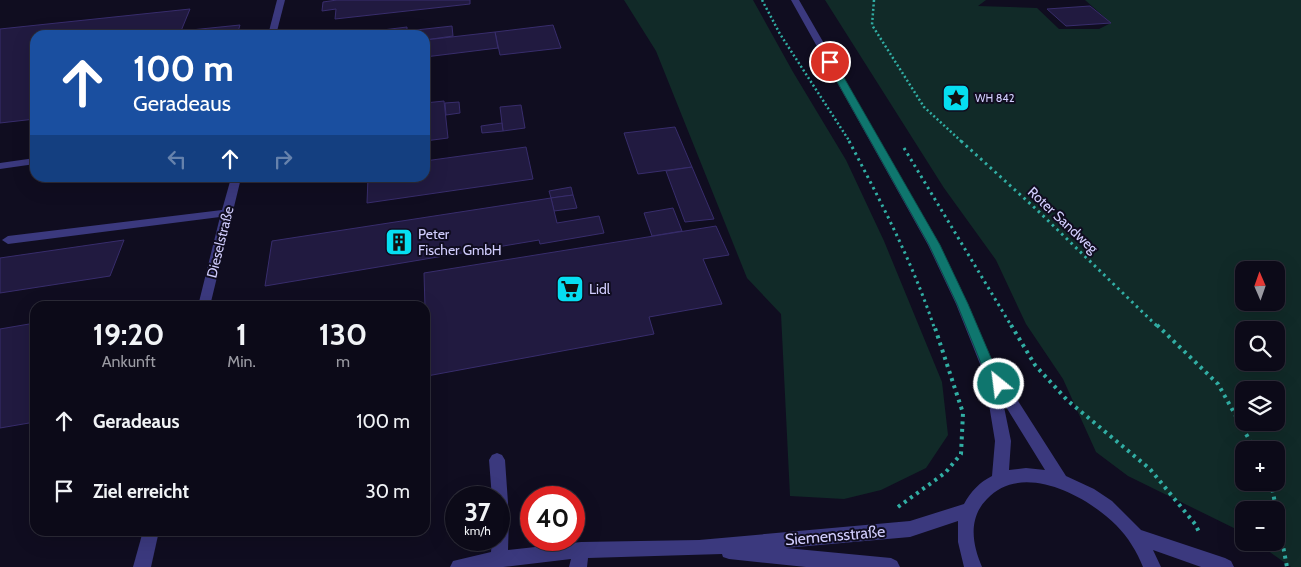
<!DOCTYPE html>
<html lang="de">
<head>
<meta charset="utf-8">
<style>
  body { margin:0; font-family:Cabin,sans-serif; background:#151321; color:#f1f3f6; height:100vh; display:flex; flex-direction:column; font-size:19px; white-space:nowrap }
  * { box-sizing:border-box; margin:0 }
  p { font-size:16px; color:#9a9aa2 }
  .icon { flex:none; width:28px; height:28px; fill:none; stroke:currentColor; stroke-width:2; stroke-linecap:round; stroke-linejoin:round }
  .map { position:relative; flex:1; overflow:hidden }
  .details { position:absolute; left:30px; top:301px; width:400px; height:235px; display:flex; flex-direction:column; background:#0c0a18; border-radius:15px; box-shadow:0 5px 20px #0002,0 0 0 1px #2c2b37 }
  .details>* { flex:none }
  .guide { position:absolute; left:30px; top:30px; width:400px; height:152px; border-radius:15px; box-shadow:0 5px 20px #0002,0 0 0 1px #2c2b37; background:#1a4fa0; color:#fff; overflow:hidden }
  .needle { width:32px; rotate:358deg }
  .fabs { position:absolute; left:1235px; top:261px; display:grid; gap:10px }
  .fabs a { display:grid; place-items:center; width:50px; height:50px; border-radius:10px; background:#0c0a18; box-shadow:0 5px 20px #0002,0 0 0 1px #2c2b37; font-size:25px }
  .speed { position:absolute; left:445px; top:486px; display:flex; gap:10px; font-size:25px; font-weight:700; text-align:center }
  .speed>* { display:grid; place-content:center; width:65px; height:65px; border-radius:50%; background:#0c0a18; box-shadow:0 5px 20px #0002,0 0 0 1px #2c2b37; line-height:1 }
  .speed small { font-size:12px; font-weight:400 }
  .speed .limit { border:8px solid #d22; background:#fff; color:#111 }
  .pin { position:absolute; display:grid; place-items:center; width:42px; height:42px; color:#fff; margin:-21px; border:2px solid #fff; border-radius:50%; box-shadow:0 1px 5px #0007 }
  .me { position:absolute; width:55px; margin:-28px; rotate:331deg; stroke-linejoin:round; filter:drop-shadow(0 0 4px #0008) }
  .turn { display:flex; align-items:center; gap:18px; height:105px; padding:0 20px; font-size:22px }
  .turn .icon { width:65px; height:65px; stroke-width:2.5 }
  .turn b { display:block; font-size:35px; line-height:42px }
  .lanes { display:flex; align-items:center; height:48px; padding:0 20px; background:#0003; justify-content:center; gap:25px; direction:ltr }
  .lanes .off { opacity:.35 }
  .eta { display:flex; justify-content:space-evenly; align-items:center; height:85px; text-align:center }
  .eta b { font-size:30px; font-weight:700; line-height:35px }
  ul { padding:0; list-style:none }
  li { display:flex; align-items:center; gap:15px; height:70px; padding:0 20px }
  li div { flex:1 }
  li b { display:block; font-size:19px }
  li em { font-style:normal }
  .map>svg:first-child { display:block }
  .green { fill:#112a28; fill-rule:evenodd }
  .building { fill:#211a40; stroke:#382d6c }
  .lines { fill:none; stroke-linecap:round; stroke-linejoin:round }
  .path-far2 { stroke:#31aea4; stroke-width:2.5; stroke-dasharray:2 2.5; stroke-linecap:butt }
  .path-far1 { stroke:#31aea4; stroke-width:3; stroke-dasharray:2.5 4; stroke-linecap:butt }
  .path { stroke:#31aea4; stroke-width:4; stroke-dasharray:3 4.5; stroke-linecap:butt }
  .minor { fill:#3b397e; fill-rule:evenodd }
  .route { fill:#0f766e; stroke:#0a4d48 }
  .labels { text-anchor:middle; stroke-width:4; stroke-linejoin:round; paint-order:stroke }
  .far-poi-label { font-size:11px; fill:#d2cefe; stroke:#100d20; text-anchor:start }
  .street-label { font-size:14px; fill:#d2cefe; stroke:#100d20 }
  .poi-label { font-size:14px; fill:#d2cefe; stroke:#100d20; text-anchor:start }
  .near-street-label { font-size:16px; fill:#d2cefe; stroke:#100d20 }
</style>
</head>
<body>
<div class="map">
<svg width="1301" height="567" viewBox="0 0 1301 567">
  <rect width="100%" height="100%" fill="#100d20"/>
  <g class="green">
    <polygon points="624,0 753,0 793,72 846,160 884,241 942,382 948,435 926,468 881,490 844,499 790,496 781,314 747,278 656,51"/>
    <path d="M825,0H986L978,6L1037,8L1059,29H1099L1111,23L1085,0H1301V567H1291L1257,543L1276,542V510H1244V533L1128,476L1096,452L1063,379L1026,324L996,260L944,188ZM1244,270H1276V302H1244ZM1244,330H1276V362H1244ZM1244,390H1276V422H1244ZM1244,450H1276V482H1244Z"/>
  </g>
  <g class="building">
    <polygon points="337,0 470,0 470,4 335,19 336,9 322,11 323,2"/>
    <polygon points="1090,6 1111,23 1066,26 1047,9"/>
    <polygon points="190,9 181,31 240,25 237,35 35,35 35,119 0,123 0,29"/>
    <polygon points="553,25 561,48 500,55 495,32"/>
    <polygon points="452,26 453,36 425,40 425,35 358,35 358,33 407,27 407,31"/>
    <polygon points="495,32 498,48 425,57 425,66 425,40"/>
    <polygon points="444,101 448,138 425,141 425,103"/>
    <polygon points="459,102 460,113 446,115 445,103"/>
    <polygon points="521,105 525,128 503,131 500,107"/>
    <polygon points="502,123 503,131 482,133 481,126"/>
    <polygon points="675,127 692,167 638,174 624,133"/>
    <polygon points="526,147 533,179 367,203 368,178 425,178 425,161"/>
    <polygon points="692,167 714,219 685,222 666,171"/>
    <polygon points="571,187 573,195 551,198 549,191"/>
    <polygon points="573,195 577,208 554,211 551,198"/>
    <polygon points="551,198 557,223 599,216 604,233 540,244 539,240 265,286 272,241"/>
    <polygon points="673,208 682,231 652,236 644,213"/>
    <polygon points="716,226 729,255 703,259 722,304 649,317 654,334 427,376 424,273"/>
    <polygon points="124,240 110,276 0,293 0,258"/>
    <polygon points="35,323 35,422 0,428 0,329"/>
  </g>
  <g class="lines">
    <g class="path-far2">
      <polyline points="762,0 780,34 850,142"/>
      <polyline points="874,0 872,25 924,107 962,142"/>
    </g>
    <g class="path-far1">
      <path d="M849,141C881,202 912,261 934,327"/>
      <polyline points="961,141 1036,209 1158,327"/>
      <polyline points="904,148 1012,327"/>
    </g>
    <g class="path">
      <polyline points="1011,325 1035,365 1067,400 1150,469 1195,524 1200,534"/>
      <polyline points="1157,325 1218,384 1255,450"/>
      <polyline points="1271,482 1287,567"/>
      <polyline points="898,507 945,473 961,454 963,413 934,325"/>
    </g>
    <g class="minor">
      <polygon points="277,0 285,0 276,35 268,35"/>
      <path d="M791,0H799L940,245L968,304L997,372L1011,390L1066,476L1094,489L1112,501L1141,530L1225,558L1231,561L1234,567H1201L1153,550L1161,567H1143C1137,552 1128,537 1116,525C1087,496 1022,461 987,499C968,518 972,544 982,567H964L958,542V521L910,537L786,548L891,558L897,561L900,567H806L729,559L723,557L722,554L588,558L587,567H569L571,559L503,567H450L453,561L491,552L492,540H499V498H492L489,460L492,455L497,453L502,455L505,460L509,517L508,550L581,542L699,540L910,521L964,504C971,491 980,482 992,476L995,441L984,374L956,304L928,245ZM1003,402L1045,470L1026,468L1009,470L1011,441Z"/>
      <polygon points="35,158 35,164 0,169 0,163"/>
      <polygon points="231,178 241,178 210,306 198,306 220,217 8,244 2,240 8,236 222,210"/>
      <polygon points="143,531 159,531 151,567 133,567"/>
    </g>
  </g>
  <path class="route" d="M828,60L835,62L940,245L968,304L997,372L1005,384L1003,388C994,391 992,385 987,378L957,304L929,245L826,62Z"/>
  <defs>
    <g id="sight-square" transform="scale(1.4375)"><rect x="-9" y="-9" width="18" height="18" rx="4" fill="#06def1" stroke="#100d20"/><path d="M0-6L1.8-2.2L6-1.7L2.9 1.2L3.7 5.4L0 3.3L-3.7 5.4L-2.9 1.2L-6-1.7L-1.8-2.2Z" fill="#111"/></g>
    <g id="building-square" transform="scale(1.4375)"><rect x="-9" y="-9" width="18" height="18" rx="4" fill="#06def1" stroke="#100d20"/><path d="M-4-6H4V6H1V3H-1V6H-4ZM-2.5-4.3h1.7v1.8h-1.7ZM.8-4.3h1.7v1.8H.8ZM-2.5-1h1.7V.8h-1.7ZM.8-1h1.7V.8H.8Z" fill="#111"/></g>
    <g id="supermarket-square" transform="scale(1.4375)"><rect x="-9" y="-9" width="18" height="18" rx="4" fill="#06def1" stroke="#100d20"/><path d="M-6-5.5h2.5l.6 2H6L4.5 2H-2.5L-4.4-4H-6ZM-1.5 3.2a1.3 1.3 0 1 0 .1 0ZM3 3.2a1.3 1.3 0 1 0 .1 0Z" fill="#111"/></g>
  </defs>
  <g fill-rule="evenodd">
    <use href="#sight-square" x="956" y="98"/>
    <use href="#building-square" x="399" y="242"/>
    <use href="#supermarket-square" x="570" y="289"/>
  </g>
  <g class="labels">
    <g class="far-poi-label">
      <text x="975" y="102">WH 842</text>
    </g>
    <g class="street-label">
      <text transform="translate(1063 220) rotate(43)" y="5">Roter Sandweg</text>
      <text transform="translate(220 242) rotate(-76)" y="5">Dieselstraße</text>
    </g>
    <g class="poi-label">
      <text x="418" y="239">Peter<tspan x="418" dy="16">Fischer GmbH</tspan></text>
      <text x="589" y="294">Lidl</text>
    </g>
    <g class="near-street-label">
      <text transform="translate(835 535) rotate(-5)" y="6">Siemensstraße</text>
    </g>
  </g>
</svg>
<div class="fabs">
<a><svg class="needle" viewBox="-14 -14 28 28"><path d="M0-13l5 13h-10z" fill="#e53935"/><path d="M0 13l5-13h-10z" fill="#9a9aa2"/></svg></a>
<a><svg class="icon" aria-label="search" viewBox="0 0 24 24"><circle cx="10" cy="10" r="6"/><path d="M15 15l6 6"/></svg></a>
<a><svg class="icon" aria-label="layers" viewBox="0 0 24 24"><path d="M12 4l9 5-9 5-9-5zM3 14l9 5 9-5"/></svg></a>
<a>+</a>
<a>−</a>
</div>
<div class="speed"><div>37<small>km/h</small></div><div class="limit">40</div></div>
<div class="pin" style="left:830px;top:62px;background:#d93025"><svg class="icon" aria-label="arrive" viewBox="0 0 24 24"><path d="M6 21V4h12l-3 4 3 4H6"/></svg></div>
<svg class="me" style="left:999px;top:384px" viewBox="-20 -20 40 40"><circle r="17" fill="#0f766e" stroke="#fff" stroke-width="3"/><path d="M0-11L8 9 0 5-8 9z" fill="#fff"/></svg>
<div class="guide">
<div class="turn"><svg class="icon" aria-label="ahead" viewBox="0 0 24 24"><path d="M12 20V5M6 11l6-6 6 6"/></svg><div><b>100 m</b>Geradeaus</div></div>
<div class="lanes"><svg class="icon off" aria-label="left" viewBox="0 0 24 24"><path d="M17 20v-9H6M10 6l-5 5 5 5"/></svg><svg class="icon" aria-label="ahead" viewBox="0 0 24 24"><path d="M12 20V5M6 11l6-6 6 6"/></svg><svg class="icon off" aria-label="right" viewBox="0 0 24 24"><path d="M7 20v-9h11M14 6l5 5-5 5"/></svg></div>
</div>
<section class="details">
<div class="eta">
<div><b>19:20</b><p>Ankunft</p></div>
<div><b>1</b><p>Min.</p></div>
<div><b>130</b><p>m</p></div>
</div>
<ul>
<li><svg class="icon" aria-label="ahead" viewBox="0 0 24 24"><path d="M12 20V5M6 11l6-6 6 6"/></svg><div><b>Geradeaus</b></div><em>100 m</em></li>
<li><svg class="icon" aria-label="arrive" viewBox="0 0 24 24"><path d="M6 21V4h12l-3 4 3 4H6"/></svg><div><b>Ziel erreicht</b></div><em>30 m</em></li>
</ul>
</section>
</div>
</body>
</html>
